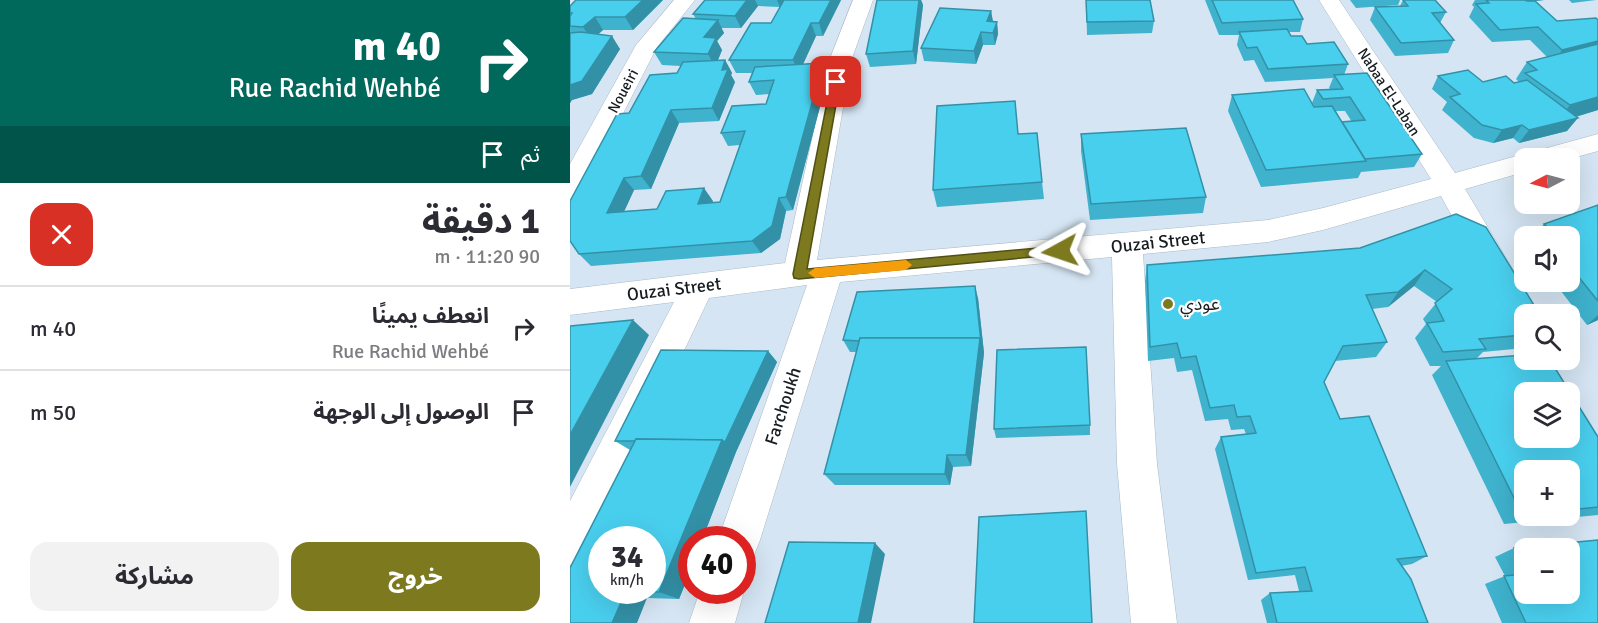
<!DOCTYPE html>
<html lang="ar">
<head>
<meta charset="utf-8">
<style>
  body { margin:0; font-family:Signika,"Noto Sans Arabic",sans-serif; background:#f2f2f3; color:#2b2b33; direction:rtl; height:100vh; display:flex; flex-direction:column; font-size:22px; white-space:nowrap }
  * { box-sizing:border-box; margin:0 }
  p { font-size:20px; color:#7c7c81 }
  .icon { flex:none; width:33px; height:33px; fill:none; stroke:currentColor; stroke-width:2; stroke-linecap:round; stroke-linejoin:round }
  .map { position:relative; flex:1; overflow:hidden; direction:ltr }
  .side { display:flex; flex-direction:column; background:#fff; width:570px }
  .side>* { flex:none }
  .banner { background:#00695c; color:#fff; overflow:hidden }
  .needle { width:39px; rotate:264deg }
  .buttons { position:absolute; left:944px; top:148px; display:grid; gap:12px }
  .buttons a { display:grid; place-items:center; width:66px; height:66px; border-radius:12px; background:#fff; box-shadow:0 6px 24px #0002; font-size:30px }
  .speed { position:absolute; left:18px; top:526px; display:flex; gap:12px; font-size:30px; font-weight:700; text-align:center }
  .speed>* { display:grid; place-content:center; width:78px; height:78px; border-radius:50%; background:#fff; box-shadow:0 6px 24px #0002; line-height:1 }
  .speed small { font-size:15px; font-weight:400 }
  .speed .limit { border:9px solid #d22; background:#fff; color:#111 }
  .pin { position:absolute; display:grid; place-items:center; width:51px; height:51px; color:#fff; margin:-26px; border-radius:12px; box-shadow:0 3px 9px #0006 }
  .me { position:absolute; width:66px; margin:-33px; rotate:265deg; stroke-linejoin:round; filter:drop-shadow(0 0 4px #0008) }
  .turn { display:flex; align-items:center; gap:21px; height:126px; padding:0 30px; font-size:27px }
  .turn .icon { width:78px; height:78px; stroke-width:2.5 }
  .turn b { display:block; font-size:42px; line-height:51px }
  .then { display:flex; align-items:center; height:57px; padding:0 30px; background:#0003; gap:12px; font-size:22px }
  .round { display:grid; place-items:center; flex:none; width:63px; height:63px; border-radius:18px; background:#f2f2f3 }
  .summary { display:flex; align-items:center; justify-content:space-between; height:102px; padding:0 30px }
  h1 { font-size:36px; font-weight:700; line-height:45px }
  .action { display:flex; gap:12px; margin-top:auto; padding:12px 30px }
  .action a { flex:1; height:69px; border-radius:18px; background:#7c791f; color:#fff; font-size:24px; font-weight:700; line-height:69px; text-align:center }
  .action a+a { background:#f2f2f3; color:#2b2b33 }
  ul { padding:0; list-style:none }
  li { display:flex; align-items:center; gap:18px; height:84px; padding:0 30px; border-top:2px solid #e1e1e2 }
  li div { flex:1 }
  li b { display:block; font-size:22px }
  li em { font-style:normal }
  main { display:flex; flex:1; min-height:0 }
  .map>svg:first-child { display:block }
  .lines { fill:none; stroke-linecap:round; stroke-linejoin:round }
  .minor-casing { stroke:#a9b9c6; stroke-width:1 }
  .minor { fill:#fff; fill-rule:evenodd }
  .wall { fill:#3fb2cd; fill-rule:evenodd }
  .shaded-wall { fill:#3391a7 }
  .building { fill:#49cfee; stroke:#3391a7; stroke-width:1.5; fill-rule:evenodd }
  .route { fill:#7c791f; stroke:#514f14; stroke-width:1.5 }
  .slow { fill:#f59e0b }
  .poi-dot { fill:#7c791f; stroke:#fff; stroke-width:2 }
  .labels { text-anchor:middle; stroke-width:4.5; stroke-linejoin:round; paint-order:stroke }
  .far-street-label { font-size:15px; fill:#161c20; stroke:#fff }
  .street-label { font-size:18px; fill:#161c20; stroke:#fff }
  .poi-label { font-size:18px; fill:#161c20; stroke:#fff; text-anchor:start }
</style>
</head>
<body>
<main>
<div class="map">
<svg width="1028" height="623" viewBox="0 0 1028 623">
  <rect width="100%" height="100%" fill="#d5e5f3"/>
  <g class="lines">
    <g class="minor-casing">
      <g id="minor">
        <polygon points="104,0 125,0 87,47 14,190 10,197 0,200 0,164 66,45"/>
        <polygon points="283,0 303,0 281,61 247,260 698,220 753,208 861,179 749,0 769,0 885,173 954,154 958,155 959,153 1028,134 1028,151 999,159 954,159 954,172 895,189 970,315 954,315 954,329 942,326 871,196 753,230 698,242 573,254 587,464 607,623 561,623 547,464 542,257 270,282 190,540 184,555 172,560 172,540 148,540 237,285 139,298 15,559 0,565 0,501 104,302 0,315 0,289 215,263 259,61"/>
        <polygon points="172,587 174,591 165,623 119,623 130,591 172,591"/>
      </g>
    </g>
    <use href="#minor" class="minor"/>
  </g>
  <g class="wall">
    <polygon points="93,0 63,30 33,30 28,34 50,49 22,94 2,100 0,103 0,6"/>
    <polygon points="135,0 214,0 210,7 188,6 171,28 151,28 154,33 147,41 152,50 148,60 155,60 162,73 161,75 165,82 149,121 109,123 81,189 64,190 54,211 87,209 143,201 142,203 150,202 170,145 158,146 151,133 196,104 200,94 186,95 179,82 182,73 166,73 159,60 201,23 271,0 253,36 246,36 233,64 253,63 258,76 223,210 216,211 210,239 191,253 21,266 9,254 59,113 107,73 111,66 92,65 84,52 126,19 123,14"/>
    <polygon points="307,0 351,0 353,5 346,64 300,67 296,54"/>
    <polygon points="516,0 584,21 582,33 517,35"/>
    <path d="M635,0H723L733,19L730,32H719L721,36L778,64L774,75L852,154L844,167L791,172L788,178L691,187L658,111L662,95L745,107L742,103L747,90L760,89L759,88L763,78L695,82L684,60L674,61L667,45L669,35H649ZM766,111H775L782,122H772Z"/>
    <polygon points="780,0 830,0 828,5 786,8"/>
    <polygon points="833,0 865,0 876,12 870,23 884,40 878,53 825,56 800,20 805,7 830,6"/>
    <polygon points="905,0 974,0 965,1 1028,110 1006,117 997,131 949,143 943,138 923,143 904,138 872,110 877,102 862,89 868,76 913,82 944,83 949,82 946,79 957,62 977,57 960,40 922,42 899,17 904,7 902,5"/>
    <polygon points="999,0 1026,0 1002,3"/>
    <polygon points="421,11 423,21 427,22 428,34 425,45 413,45 406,64 354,61 351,48"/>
    <polygon points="511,134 636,197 633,213 520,220 511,151"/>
    <polygon points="472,182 474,199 367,207 363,190"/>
    <polygon points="1028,205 1028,320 1017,325 984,282 999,282 999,237 963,237 974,224"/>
    <path d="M886,214L954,315V348L913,352L906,359L1028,437V515L934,524L862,375L871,366H860L845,338L856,324L853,319L867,302L844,286L818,307L802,309L817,342L806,357L765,361L754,382L770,419L857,556L842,564L831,566L858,623H697L691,600L700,593L729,591L725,575L678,580L645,449L651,437L676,434L674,429L661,430L658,419L635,421L622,370L607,372L604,358L578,361L575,281L577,265L790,248ZM954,471H999V516H954Z"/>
    <polygon points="408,298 414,353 401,466 383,467 380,485 265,485 254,474 286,352 280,352 273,340"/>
    <polygon points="198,351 207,362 166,452 132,540 122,540 122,567 109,599 77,598 0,623 60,450 45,441"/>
    <polygon points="520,425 520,435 426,438 424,429"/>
    <path d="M1028,540V623H932L915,584L935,576L925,557L944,548ZM954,549H999V594H954Z"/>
  </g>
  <g class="shaded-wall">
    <polygon points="73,0 93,0 63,30 55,17"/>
    <polygon points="177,0 185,0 188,6 171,28 165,16"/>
    <polygon points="207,0 214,0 210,7"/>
    <polygon points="261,0 271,0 253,36 249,23"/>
    <polygon points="349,0 351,0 353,5 346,64 343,51"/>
    <polygon points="958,0 974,0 956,2"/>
    <polygon points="421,11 423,23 419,34 417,21"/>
    <polygon points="25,17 33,30 22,40 13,27"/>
    <polygon points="148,20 154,33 147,41 152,50 145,67 138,54 134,37"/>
    <polygon points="427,22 428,34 425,45 423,33"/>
    <polygon points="241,23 246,36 229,73 223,60"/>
    <polygon points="411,32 413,45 406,64 404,51"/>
    <polygon points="42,36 50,49 22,94 2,100 0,103 0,85"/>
    <polygon points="1028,41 1028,51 984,63 992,50"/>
    <polygon points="155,60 162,73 161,75 165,82 149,121 142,108 152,70"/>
    <polygon points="253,63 258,76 223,210 216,197"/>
    <polygon points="1028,97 1028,110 987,122 1000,105"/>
    <polygon points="101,110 109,123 81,189 71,176"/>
    <polygon points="1008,118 997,131 949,143 959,130"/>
    <polygon points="952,125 943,138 923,143 932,130"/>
    <polygon points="54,178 64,190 48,225 37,213"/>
    <polygon points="134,188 143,201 137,217 128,204"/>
    <polygon points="209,198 216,211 210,239 191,253 182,241"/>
    <polygon points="855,270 844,286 818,307 828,292"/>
    <polygon points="405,286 408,298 414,353 401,466 396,455"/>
    <polygon points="1028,315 1028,320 1017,325"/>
    <polygon points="63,320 79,335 0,487 0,435"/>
    <polygon points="198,351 207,362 166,452 132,540 122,540 122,567 109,599 89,592 152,440"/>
    <polygon points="377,455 383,467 380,485 375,474"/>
    <polygon points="305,543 315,554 301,623 288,623"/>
    <polygon points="56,591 77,598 67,623 42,623"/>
  </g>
  <g class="building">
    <polygon points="6,0 73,0 55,17 25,17 13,27 0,26 0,16 2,13 0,13 0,6"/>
    <polygon points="135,0 177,0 165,16 123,14"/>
    <polygon points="214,0 261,0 249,23 241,23 223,60 159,60 181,23 201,23"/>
    <polygon points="307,0 349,0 343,51 296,54"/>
    <polygon points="516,0 580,0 584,21 517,22"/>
    <polygon points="642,0 723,0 733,19 652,23"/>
    <polygon points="833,0 865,0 876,12 862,13 884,40 831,43 805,7 838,6"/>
    <polygon points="916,0 955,0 957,1 965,1 987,21 1026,18 1028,20 1028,41 992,50 968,27 930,30 906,4 919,3"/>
    <polygon points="370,8 421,11 417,21 427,22 423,33 411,32 404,51 351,48"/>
    <polygon points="113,18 148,20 134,37 146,38 138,54 84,52"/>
    <polygon points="717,29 721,36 732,36 737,44 764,42 778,64 698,69 687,47 677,48 669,32"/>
    <polygon points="11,32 42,36 12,81 0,85 0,33"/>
    <polygon points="1028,44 1028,97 1000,105 955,73 967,70 957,62"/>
    <polygon points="155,60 152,70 158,69 142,108 101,110 71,176 54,178 37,213 87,209 96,191 134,188 128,204 150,202 175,131 151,133 162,106 196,104 204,80 179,82 185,67 253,63 216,197 209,198 202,226 182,241 9,254 0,241 0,201 47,114 59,113 80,75 107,73 113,62"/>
    <polygon points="898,70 913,82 936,76 944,83 957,80 1008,118 959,130 952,125 932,130 912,125 880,97 890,94 868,76"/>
    <polygon points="797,73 852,154 795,159 772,122 795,120 780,97 753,99 747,90 773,89 764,75"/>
    <polygon points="734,89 744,107 762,106 796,161 696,170 662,95"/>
    <polygon points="445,101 448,134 467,133 472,182 363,190 367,106"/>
    <polygon points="616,128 636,197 521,204 511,134"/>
    <polygon points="1028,205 1028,301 999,265 999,248 1001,248 999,246 999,237 989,237 974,224"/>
    <polygon points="886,214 916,227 970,315 954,315 954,335 909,339 916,349 873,352 857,323 874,321 865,303 882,289 855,270 828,292 796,295 817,342 773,346 754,382 770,419 799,416 857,556 827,559 841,579 858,623 707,623 700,593 742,591 735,567 686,573 651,437 686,433 680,416 667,417 664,405 640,408 626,356 611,358 607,343 580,347 577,265 790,248"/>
    <polygon points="405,286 411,342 410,338 290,338 289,341 273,340 287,292"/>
    <polygon points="63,320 0,435 0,326"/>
    <polygon points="290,338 410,338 396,455 377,455 375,474 254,474"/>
    <polygon points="516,347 520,425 424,429 427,350"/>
    <polygon points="91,350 198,351 155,442 152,440 66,439 65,441 45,441"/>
    <path d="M954,355V360H980L1028,437V507L999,510V471H954V514H952L876,361ZM954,393H999V438H954Z"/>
    <polygon points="66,439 152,440 89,592 59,591 82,591 82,540 32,540 32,591 56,591 42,623 0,623 0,568"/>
    <polygon points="516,511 522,623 404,623 409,517"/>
    <polygon points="1028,540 1028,623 956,623 934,576 954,574 954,594 999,594 999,549 954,549 954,567 944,548"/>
    <polygon points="219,542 305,543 288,623 195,623"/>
  </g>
  <polygon class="route" points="266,79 270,82 237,269 490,246 497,251 495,254 229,279 224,278 223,274 261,82"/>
  <polygon class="slow" points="336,260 342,265 336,270 245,278 238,273 245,268"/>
  <circle class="poi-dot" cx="598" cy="304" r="6"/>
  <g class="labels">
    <g class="far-street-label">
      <text transform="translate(53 91) rotate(-62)" y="5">Noueiri</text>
      <text transform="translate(819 92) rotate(57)" y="5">Nabaa El-Laban</text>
    </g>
    <g class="street-label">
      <text transform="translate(588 242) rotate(-6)" y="6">Ouzai Street</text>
      <text transform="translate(104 289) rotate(-7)" y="6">Ouzai Street</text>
      <text transform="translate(213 406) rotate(-72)" y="6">Farchoukh</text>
    </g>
    <g class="poi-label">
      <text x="610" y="310">عودي</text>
    </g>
  </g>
</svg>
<div class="buttons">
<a><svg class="needle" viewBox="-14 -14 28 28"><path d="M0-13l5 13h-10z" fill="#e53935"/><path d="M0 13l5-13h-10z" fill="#7c7c81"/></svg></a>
<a><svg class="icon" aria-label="sound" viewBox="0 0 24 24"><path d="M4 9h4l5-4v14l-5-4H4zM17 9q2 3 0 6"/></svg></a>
<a><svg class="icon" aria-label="search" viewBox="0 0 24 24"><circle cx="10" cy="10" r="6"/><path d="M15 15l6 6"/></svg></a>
<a><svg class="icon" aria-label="layers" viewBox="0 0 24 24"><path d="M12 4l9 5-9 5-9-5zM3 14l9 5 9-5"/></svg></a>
<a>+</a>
<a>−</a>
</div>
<div class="speed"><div>34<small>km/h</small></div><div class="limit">40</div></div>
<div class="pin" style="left:266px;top:82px;background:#d93025"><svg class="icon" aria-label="arrive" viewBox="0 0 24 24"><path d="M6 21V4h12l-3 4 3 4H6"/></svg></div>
<svg class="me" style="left:490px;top:251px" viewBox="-20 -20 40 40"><path d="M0-17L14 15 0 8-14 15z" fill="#7c791f" stroke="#fff" stroke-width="4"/></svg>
</div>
<section class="side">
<div class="banner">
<div class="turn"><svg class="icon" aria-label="right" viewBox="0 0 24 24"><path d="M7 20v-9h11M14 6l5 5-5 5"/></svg><div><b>40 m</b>Rue Rachid Wehbé</div></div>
<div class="then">ثم<svg class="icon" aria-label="arrive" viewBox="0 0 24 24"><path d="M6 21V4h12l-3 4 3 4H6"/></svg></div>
</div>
<div class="summary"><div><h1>1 دقيقة</h1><p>90 m · 11:20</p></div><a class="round" style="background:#d93025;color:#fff"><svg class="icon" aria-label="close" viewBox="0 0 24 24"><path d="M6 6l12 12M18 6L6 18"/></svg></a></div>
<ul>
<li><svg class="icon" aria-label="right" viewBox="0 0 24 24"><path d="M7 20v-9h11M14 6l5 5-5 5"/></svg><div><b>انعطف يمينًا</b><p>Rue Rachid Wehbé</p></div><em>40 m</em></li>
<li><svg class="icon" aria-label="arrive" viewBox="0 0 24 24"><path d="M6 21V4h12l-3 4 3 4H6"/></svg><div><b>الوصول إلى الوجهة</b></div><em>50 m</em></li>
</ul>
<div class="action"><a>خروج</a><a>مشاركة</a></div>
</section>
</main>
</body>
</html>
